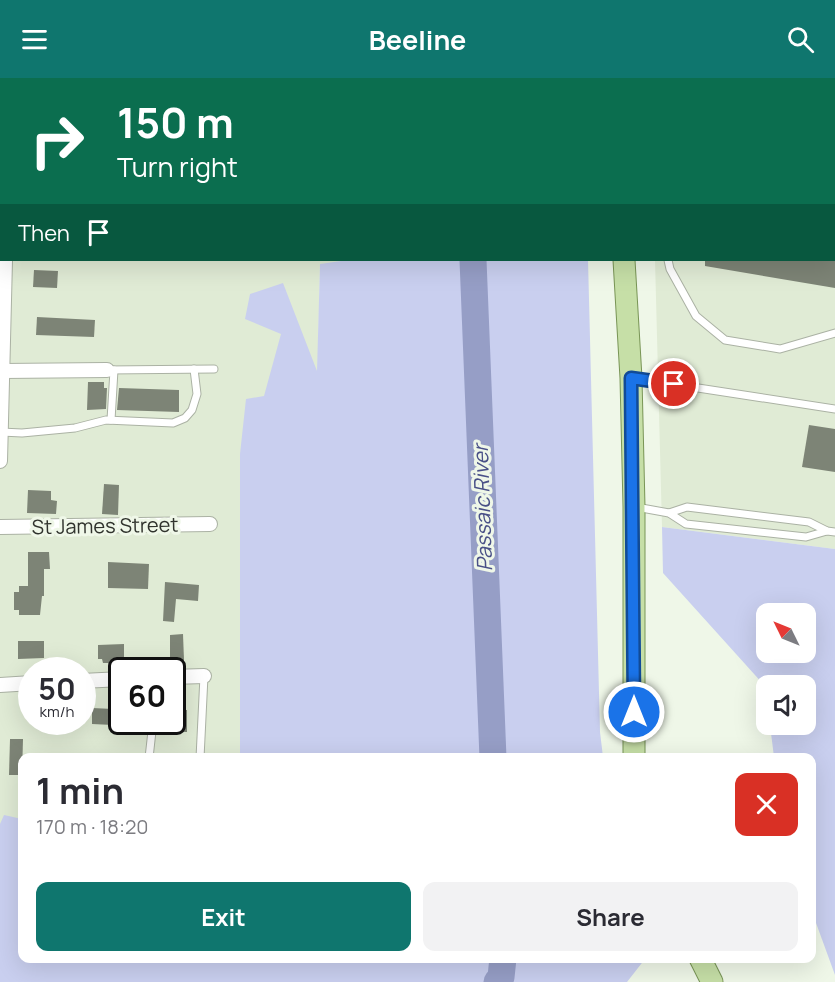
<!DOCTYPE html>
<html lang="en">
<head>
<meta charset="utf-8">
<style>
  body { margin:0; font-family:Manrope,sans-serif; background:#f2f2f3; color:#2b2b33; height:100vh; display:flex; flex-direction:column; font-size:22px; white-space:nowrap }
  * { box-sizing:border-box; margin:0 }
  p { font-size:20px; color:#7c7c81 }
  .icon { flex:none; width:33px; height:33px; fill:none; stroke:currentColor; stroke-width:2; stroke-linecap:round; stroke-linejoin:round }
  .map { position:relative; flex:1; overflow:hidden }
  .drawer { position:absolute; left:18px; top:675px; width:798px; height:210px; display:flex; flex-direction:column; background:#fff; border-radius:12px; box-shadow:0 6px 24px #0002 }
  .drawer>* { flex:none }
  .top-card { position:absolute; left:0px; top:0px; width:836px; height:183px; box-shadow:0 6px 24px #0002; background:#0b6e4f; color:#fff; overflow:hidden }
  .needle { width:39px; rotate:313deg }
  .fabs { position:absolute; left:756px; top:525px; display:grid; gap:12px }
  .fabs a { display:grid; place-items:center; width:60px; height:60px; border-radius:12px; background:#fff; box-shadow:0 6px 24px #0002; font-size:30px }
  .speed { position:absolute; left:18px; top:579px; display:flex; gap:12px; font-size:30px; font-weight:700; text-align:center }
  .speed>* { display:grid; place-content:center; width:78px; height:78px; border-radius:50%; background:#fff; box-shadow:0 6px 24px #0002; line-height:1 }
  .speed small { font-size:15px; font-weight:400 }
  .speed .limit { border:3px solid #111; border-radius:9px; background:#fff; color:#111 }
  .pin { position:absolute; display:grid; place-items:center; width:51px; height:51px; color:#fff; margin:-26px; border:3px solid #fff; border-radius:50%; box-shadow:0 2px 6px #0007 }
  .me { position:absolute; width:66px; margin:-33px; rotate:0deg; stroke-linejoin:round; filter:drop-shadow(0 0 4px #0008) }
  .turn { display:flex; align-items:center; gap:21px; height:126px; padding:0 18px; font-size:27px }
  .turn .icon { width:78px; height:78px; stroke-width:2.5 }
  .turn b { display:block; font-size:42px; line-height:51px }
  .then { display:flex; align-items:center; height:57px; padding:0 18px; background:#0003; gap:12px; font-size:22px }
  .round { display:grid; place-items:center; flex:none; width:63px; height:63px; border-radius:12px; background:#f2f2f3 }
  .head { display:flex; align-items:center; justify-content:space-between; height:102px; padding:0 18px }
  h1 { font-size:36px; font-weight:700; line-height:45px }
  .primary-button { display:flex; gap:12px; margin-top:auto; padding:12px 18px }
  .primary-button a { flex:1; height:69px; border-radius:12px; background:#0f766e; color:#fff; font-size:24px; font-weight:700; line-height:69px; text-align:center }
  .primary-button a+a { background:#f2f2f3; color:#2b2b33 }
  header { display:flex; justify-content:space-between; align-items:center; height:78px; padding:0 18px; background:#0f766e; color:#fff; font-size:27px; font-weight:700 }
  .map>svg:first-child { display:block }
  .built { fill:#e0ebd5; fill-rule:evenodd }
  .green { fill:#c9cfef; fill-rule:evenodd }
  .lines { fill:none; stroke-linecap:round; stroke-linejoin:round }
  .river { stroke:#969ec6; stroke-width:27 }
  .building { fill:#7d8476 }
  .lane-casing { stroke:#abb2a4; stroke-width:9 }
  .street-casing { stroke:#abb2a4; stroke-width:16 }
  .primary-casing { stroke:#799556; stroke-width:23 }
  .lane { stroke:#fff; stroke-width:7 }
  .street { stroke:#fff; stroke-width:14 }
  .primary { stroke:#c6dfa7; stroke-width:21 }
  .route-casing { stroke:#114b97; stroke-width:15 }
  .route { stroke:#1a73e8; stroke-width:10 }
  .labels { text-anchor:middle; stroke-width:6; stroke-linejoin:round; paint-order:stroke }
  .street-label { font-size:20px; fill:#30332d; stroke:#eff7e8 }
  .water-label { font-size:21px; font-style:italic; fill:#495087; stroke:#eff7e8 }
</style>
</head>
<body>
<header><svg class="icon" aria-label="menu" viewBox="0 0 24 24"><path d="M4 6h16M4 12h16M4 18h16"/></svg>Beeline<svg class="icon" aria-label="search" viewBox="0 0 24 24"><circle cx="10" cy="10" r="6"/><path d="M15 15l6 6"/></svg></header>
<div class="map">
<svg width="835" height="904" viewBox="0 0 835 904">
  <rect width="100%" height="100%" fill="#eff7e8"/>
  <g class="built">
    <path d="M0,0H433L2,2V182H348L320,187L309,679L22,680V880L0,904ZM32,592H82V644H32ZM122,592H172V644H122Z"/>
    <polygon points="637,0 835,0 835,471 662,449 655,182 834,182 834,2"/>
  </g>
  <g class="green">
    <polygon points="433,0 587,0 433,2"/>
    <polygon points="348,182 588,182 600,654 603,679 240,679 240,376 246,321 264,318 281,256 245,241 250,216 283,205 317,293 320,186"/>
    <path d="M662,449L835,471V897L812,834V680L774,679L770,647L806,646V608H766V620L765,608L663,495ZM766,536H806V574H766Z"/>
    <polygon points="4,737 22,741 22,880 645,881 627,904 0,904 0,746"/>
  </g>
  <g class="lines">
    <g class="river">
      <polyline points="466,0 466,2"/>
      <polyline points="473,182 493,680"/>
      <polyline points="497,904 501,899 503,880"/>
    </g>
  </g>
  <g class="building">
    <polygon points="705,182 835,182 835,210 705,188"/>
    <polygon points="34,192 58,193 57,210 33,209"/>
    <polygon points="37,239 95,242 94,259 36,257"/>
    <polygon points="88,304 104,304 104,310 107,310 106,331 87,332"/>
    <polygon points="119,310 179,312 179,334 117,332"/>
    <polygon points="809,347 835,351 835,394 802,389"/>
    <polygon points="104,406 119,407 118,437 102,436"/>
    <polygon points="28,412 51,413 51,422 57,423 56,436 27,435"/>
    <polygon points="28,474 49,474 50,491 44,491 44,518 42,518 40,537 19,537 19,532 14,532 14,514 19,514 19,508 28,508"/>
    <polygon points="108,484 149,486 148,511 108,510"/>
    <polygon points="165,504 199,507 198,523 176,521 174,544 163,543"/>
    <polygon points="183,556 184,582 170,582 170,557"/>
    <polygon points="18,563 44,563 44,580 18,581"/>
    <polygon points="124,566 124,581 114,581 114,585 103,585 102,581 98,581 98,567"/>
    <polygon points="92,630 113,631 113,647 92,646"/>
    <rect x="172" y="632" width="15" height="22"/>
    <polygon points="10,661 23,661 22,697 9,697"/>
  </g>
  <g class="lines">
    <g class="lane-casing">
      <g id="lane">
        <polyline points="655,0 655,2"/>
        <polyline points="0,13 2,13"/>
        <polyline points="668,182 670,191 696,238 725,262 780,271 835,255"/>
        <polyline points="107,292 214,291"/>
        <polyline points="633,300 835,331"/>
        <polyline points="111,342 114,292"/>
        <polyline points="1,354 22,355 75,350 106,342 173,345 185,340 192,332 197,316 194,291"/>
        <polyline points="636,429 669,435 686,446 806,459 827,453"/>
        <polyline points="669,435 687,429 809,444 827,453 835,454"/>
        <polyline points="149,680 153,644"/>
        <polyline points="200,680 204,598"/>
      </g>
    </g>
    <g class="street-casing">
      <g id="street">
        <polyline points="9,2 9,0"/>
        <polyline points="3,293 107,292"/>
        <polyline points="0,383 5,182"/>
        <polyline points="0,449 210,446"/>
        <polyline points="172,599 204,598"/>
        <polyline points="82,603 122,601"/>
        <polyline points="0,607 32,605"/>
      </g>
    </g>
    <g class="primary-casing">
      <g id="primary">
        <polyline points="602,0 603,2"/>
        <polyline points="624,182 631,300 634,429 634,680"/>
        <polyline points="700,880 712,904"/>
      </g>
    </g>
    <use href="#lane" class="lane"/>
    <use href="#street" class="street"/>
    <use href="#primary" class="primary"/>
  </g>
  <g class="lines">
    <g class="route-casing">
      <polyline id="route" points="634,634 631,300 674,306"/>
    </g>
    <use href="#route" class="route"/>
  </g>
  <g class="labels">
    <g class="street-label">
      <text transform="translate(105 448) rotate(-1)" y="7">St James Street</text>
    </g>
    <g class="water-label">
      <text transform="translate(483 430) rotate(-92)" y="7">Passaic River</text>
    </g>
  </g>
</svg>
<div class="fabs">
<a><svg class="needle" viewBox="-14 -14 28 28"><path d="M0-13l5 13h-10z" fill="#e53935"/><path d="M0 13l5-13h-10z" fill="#7c7c81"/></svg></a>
<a><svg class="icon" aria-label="sound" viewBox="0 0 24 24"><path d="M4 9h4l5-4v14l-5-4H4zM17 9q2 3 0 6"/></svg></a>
</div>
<div class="speed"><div>50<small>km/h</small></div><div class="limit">60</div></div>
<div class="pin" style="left:674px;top:306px;background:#d93025"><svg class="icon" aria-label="arrive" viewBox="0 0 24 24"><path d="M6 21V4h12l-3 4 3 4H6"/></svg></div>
<svg class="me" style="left:634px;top:634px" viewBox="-20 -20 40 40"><circle r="17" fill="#1a73e8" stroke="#fff" stroke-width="3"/><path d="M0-11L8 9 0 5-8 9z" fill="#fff"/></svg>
<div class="top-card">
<div class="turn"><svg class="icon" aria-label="right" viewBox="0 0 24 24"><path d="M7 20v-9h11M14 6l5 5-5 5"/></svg><div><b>150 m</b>Turn right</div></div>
<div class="then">Then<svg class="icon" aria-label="arrive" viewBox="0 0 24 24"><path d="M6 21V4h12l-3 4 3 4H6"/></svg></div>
</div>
<section class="drawer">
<div class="head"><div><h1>1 min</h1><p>170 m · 18:20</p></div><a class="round" style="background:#d93025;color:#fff"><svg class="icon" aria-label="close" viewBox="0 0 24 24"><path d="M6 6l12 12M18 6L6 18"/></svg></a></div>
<div class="primary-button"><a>Exit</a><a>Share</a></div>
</section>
</div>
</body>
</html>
